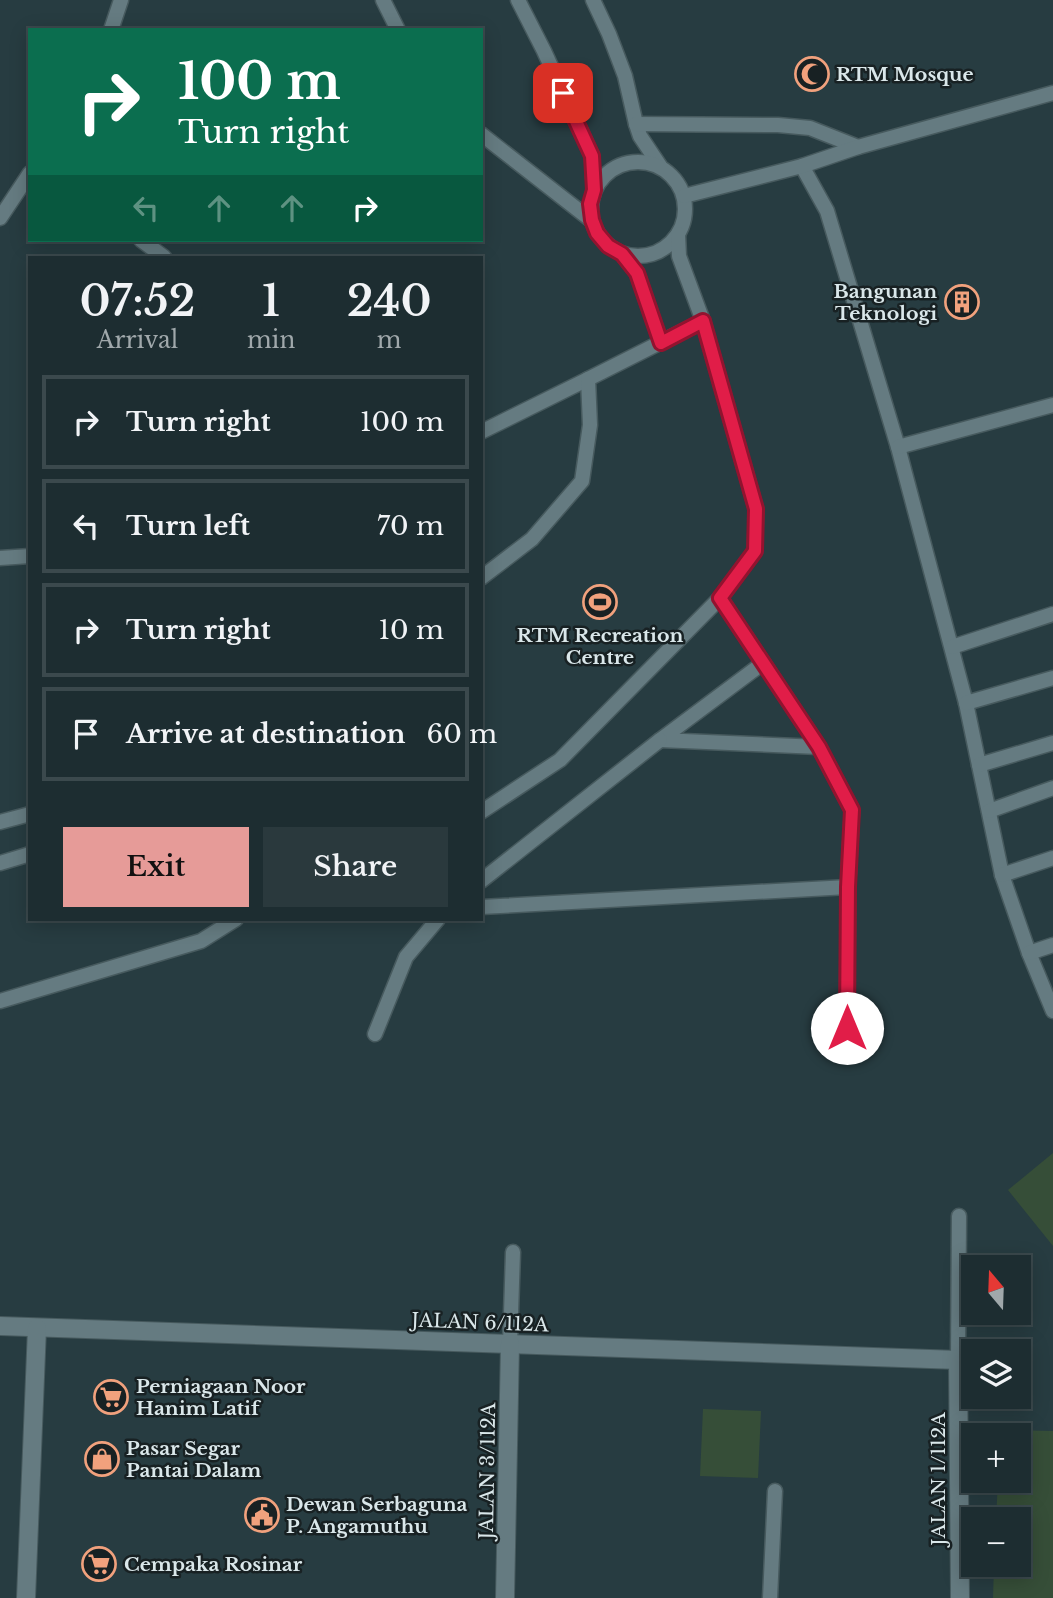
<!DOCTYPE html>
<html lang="en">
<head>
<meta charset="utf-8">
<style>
  body { margin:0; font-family:"Libre Baskerville",serif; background:#2a393d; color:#f1f3f6; height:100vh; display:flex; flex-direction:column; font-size:26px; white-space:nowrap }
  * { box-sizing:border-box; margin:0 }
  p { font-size:23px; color:#a0a8ab }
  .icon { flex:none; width:38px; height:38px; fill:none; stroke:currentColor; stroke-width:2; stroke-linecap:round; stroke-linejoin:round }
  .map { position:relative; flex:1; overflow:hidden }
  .drawer { position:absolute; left:28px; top:256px; width:455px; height:665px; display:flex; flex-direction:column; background:#1d2d31; border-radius:0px; box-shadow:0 4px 18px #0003,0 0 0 2px #3b494d }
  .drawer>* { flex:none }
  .top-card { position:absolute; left:28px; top:28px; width:455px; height:214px; border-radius:0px; box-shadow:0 4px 18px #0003,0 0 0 2px #3b494d; background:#0b6e4f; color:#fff; overflow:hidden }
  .needle { width:46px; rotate:341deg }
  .controls { position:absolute; left:961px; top:1255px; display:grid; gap:14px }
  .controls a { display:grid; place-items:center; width:70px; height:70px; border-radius:0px; background:#1d2d31; box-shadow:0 4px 18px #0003,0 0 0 2px #3b494d; font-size:35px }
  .pin { position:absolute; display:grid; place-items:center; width:60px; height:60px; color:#fff; margin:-30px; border-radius:14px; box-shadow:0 4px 10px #0006 }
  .me { position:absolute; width:77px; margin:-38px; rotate:0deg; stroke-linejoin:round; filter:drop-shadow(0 0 5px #0008) }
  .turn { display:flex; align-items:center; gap:24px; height:147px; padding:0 35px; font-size:32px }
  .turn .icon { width:91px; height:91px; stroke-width:2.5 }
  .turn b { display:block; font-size:49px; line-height:60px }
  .lanes { display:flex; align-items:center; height:66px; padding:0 35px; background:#0003; justify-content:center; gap:35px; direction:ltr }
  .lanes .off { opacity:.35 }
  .eta { display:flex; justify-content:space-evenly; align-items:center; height:119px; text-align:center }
  .eta b { font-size:42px; font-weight:600; line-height:49px }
  .action { display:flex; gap:14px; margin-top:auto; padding:14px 35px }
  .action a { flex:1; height:80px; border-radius:0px; background:#e69b98; color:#111; font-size:28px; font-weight:600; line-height:80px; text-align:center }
  .action a+a { background:#2a393d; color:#f1f3f6 }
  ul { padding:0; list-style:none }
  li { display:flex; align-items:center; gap:21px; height:94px; margin:0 14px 10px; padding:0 21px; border:4px solid #3b494d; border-radius:0px }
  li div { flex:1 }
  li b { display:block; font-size:26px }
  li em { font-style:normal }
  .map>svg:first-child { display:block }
  .green { fill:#364e38 }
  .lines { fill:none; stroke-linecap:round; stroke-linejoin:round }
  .lane-casing { stroke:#475a5e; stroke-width:17 }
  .street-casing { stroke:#475a5e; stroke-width:20 }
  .lane { stroke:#657b81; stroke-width:14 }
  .street { stroke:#657b81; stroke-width:18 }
  .route-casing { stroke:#92132f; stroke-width:18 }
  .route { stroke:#e11d48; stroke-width:12 }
  .labels { text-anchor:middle; stroke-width:5; stroke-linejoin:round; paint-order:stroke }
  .poi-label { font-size:19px; font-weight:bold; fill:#dae7ea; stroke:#182123; text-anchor:start }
  .street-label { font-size:19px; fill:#dae7ea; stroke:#182123 }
</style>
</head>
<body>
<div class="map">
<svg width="1053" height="1598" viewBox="0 0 1053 1598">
  <rect width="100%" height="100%" fill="#273c41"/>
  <g class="green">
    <polygon points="1053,1153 1053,1246 1008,1190"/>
    <polygon points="703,1409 761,1411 758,1478 700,1476"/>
    <polygon points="1000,1430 1053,1431 1053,1598 993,1598 994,1565 1018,1564 1018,1519 996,1519 998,1481 1018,1480 1018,1435 1000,1435"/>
  </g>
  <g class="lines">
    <g class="lane-casing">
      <g id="lane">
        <polyline points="383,0 398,30"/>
        <polyline points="518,0 544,51 592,156 594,190"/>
        <polyline points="593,0 609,34 625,76 636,124 640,136 660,166"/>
        <polyline points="111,30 121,0"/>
        <polyline points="636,124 778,125 810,128 858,147"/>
        <polyline points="481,134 591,220"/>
        <circle cx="638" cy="209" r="47"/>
        <polyline points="802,166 827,211 898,447 966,703 1002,875 1029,953 1053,1011"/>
        <polyline points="684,196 802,166 858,147 1053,93"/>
        <polyline points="0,218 30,173"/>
        <polyline points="141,240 164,257"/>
        <polyline points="622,254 637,273 661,343"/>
        <polyline points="481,432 588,379"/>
        <polyline points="898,447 1053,405"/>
        <polyline points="0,558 30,556"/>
        <polyline points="481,578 532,539 582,481 590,425 588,379 703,321"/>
        <polyline points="720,598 819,747 852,810 848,887 847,1028"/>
        <polyline points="952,647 1053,614"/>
        <polyline points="763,663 660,740 819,747"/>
        <polyline points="966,703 1053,678"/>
        <polyline points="979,765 1053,743"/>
        <polyline points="989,811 1053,788"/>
        <polyline points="481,812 560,760 720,598 755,551 756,509 703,321 679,256 678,234"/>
        <polyline points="0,822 30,814"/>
        <polyline points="0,863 30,854"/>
        <polyline points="1002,875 1053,858"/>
        <polyline points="481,881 660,740"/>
        <polyline points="481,907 848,887"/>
        <polyline points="1029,953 1053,945"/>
        <polyline points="0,1001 201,941 236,919"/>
        <polyline points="375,1034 406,957 438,919"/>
        <polyline points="510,1344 513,1252"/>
        <polyline points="958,1360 959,1216"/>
        <polyline points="770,1598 775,1491"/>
      </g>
    </g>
    <g class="street-casing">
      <g id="street">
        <polyline points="0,1326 958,1360 960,1598"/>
        <polyline points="26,1598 37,1328"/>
        <polyline points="505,1598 510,1344"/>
      </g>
    </g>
    <use href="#lane" class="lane"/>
    <use href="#street" class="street"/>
  </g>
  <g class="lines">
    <g class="route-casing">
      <polyline id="route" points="563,93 592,156 594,190 590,204 592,220 597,233 608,246 622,254 637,273 661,343 703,321 756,509 755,551 720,598 819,747 852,810 848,887 847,1028"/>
    </g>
    <use href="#route" class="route"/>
  </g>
  <defs>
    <g id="mosque-ring" transform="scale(1.75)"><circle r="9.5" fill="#182123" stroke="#f1a17d" stroke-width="1.5"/><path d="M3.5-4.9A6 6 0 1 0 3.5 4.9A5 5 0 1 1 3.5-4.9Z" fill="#f1a17d"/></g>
    <g id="building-ring" transform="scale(1.75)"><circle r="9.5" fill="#182123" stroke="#f1a17d" stroke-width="1.5"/><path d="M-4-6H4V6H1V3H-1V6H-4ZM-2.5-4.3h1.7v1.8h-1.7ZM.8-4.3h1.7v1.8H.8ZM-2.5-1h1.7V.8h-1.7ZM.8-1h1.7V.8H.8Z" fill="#f1a17d"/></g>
    <g id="stadium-ring" transform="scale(1.75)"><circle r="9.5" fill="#182123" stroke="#f1a17d" stroke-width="1.5"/><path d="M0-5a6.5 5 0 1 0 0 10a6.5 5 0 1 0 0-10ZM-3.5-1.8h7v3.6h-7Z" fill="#f1a17d"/></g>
    <g id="supermarket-ring" transform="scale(1.75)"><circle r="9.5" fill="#182123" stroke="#f1a17d" stroke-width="1.5"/><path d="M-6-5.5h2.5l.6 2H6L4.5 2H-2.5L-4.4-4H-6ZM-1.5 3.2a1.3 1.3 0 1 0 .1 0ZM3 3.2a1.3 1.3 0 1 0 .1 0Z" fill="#f1a17d"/></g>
    <g id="shop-ring" transform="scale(1.75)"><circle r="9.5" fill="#182123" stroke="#f1a17d" stroke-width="1.5"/><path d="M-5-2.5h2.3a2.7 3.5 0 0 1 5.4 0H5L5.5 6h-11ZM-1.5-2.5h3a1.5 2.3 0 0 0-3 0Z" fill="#f1a17d"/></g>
    <g id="civic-ring" transform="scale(1.75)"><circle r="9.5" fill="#182123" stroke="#f1a17d" stroke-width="1.5"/><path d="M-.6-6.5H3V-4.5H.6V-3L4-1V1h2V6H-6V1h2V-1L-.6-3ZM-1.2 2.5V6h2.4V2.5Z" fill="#f1a17d"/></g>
  </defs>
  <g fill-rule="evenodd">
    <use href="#mosque-ring" x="812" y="74"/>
    <use href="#building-ring" x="962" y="302"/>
    <use href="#stadium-ring" x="600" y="602"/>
    <use href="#supermarket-ring" x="111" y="1397"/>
    <use href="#shop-ring" x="102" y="1459"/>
    <use href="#civic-ring" x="262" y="1515"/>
    <use href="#supermarket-ring" x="99" y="1564"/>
  </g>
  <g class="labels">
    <g class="poi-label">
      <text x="836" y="81">RTM Mosque</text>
      <text x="937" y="298" text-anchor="end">Bangunan<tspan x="937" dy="22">Teknologi</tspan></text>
      <text x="600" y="642" text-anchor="middle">RTM Recreation<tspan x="600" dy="22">Centre</tspan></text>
      <text x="136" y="1393">Perniagaan Noor<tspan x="136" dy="22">Hanim Latif</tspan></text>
      <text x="126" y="1455">Pasar Segar<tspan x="126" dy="22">Pantai Dalam</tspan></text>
      <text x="286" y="1511">Dewan Serbaguna<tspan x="286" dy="22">P. Angamuthu</tspan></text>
      <text x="124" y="1571">Cempaka Rosinar</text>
    </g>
    <g class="street-label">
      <text transform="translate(480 1322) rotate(2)" y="7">JALAN 6/112A</text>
      <text transform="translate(487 1471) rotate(-89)" y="7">JALAN 3/112A</text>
      <text transform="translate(938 1479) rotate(-90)" y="7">JALAN 1/112A</text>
    </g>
  </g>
</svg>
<div class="controls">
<a><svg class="needle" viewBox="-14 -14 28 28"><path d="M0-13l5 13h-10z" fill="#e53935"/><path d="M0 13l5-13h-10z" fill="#a0a8ab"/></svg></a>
<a><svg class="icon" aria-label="layers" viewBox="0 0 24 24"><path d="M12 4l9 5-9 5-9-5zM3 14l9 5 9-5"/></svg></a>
<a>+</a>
<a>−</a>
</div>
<div class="pin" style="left:563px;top:93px;background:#d93025"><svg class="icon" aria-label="arrive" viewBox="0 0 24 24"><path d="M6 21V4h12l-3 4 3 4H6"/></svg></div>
<svg class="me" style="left:847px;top:1028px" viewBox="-20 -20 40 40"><circle r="19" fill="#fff"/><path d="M0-13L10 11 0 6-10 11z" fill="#e11d48"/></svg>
<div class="top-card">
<div class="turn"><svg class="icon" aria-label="right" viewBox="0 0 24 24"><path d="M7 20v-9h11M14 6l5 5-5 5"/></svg><div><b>100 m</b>Turn right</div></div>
<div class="lanes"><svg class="icon off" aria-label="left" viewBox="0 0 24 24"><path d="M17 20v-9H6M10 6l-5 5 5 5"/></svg><svg class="icon off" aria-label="ahead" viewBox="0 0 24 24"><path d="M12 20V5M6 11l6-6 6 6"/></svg><svg class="icon off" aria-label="ahead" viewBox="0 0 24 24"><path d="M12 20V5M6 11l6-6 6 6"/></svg><svg class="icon" aria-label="right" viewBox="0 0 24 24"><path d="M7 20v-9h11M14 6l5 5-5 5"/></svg></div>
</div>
<section class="drawer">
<div class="eta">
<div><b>07:52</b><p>Arrival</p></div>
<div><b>1</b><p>min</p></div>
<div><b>240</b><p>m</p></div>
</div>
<ul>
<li><svg class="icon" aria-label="right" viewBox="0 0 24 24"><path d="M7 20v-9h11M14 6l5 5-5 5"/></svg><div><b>Turn right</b></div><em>100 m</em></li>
<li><svg class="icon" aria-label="left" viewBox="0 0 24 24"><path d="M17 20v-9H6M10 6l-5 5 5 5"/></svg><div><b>Turn left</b></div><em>70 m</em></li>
<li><svg class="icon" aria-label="right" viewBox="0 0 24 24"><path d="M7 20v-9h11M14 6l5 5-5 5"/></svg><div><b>Turn right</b></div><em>10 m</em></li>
<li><svg class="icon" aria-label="arrive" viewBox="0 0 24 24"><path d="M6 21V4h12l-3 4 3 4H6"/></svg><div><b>Arrive at destination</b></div><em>60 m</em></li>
</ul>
<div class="action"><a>Exit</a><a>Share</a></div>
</section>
</div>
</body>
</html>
